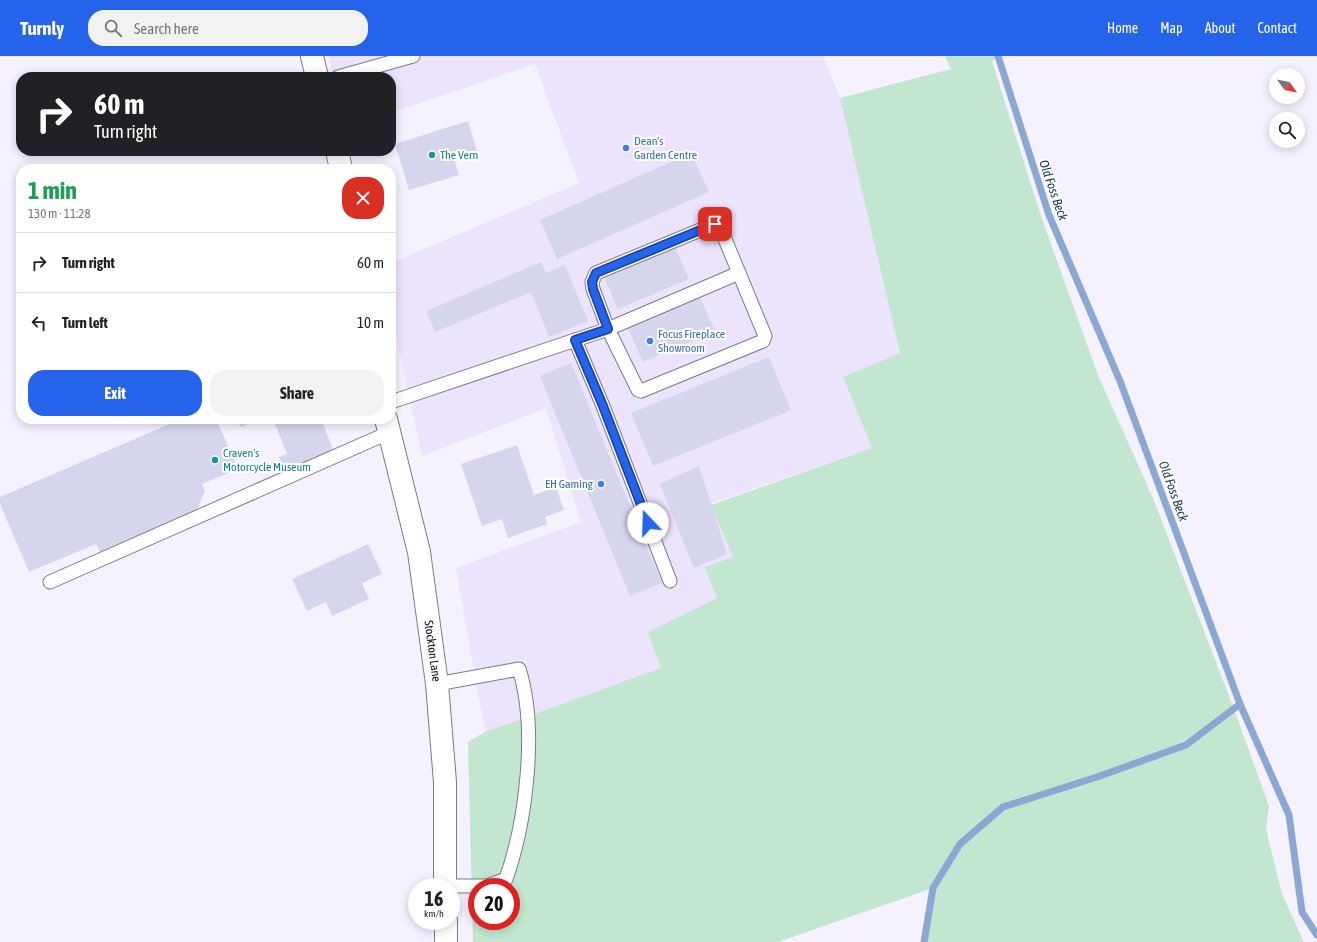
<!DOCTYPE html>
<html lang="en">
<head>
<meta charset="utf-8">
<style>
  body { margin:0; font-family:"Asap Condensed",sans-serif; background:#f2f2f2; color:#222; height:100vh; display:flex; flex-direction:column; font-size:15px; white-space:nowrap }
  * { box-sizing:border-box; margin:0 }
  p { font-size:13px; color:#767676 }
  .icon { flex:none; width:22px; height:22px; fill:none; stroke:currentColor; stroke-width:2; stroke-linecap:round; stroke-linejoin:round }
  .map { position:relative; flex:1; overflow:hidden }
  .sheet { position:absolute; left:16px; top:108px; width:380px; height:260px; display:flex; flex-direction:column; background:#fff; border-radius:16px; box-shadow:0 2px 10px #0003 }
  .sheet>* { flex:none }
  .banner { position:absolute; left:16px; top:16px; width:380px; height:84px; border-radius:16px; box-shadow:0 2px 10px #0003; background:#202124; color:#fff; overflow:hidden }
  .needle { width:26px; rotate:123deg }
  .buttons { position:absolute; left:1269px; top:12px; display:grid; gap:8px }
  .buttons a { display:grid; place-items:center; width:36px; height:36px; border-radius:50%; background:#fff; box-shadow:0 2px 10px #0003; font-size:20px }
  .speed { position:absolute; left:408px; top:822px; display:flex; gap:8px; font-size:20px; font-weight:700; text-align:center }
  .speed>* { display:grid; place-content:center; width:52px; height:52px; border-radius:50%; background:#fff; box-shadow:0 2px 10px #0003; line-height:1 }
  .speed small { font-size:10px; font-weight:400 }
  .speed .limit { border:6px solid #d22; background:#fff; color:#111 }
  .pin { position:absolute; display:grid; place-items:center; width:34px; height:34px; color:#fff; margin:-17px; border-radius:8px; box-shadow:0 2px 6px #0006 }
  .me { position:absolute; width:44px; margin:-22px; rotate:339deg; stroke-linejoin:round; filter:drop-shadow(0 0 3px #0008) }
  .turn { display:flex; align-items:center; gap:14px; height:84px; padding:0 12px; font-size:18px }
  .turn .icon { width:52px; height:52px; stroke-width:2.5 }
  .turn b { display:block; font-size:28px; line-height:34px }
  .round { display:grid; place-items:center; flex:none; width:42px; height:42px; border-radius:16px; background:#f2f2f2 }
  .summary { display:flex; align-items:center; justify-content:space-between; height:68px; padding:0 12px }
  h1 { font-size:24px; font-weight:700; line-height:30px; color:#1e9e55 }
  .action { display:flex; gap:8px; margin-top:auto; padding:8px 12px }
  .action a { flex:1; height:46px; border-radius:16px; background:#2563eb; color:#fff; font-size:16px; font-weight:700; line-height:46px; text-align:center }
  .action a+a { background:#f2f2f2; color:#222 }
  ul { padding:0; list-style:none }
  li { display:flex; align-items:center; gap:12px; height:60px; padding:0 12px; border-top:1px solid #e0e0e0 }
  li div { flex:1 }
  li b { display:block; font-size:15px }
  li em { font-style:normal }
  header { display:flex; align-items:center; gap:24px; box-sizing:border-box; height:56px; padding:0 20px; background:#2563eb; color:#fff }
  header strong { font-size:19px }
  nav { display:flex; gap:22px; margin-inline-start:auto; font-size:14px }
  .search { width:280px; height:36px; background:#f2f2f2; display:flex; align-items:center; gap:10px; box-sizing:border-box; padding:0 14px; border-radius:16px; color:#767676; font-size:15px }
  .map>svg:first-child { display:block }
  .built { fill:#ece3fc }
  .green { fill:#c2e6d0; fill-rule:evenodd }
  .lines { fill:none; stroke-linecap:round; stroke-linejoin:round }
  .stream { stroke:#8ba8d4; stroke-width:7 }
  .building { fill:#d6d5ee }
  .service-casing { stroke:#7f778c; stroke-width:15 }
  .tertiary-casing { stroke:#7f778c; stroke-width:24 }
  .service { stroke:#fff; stroke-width:13 }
  .tertiary { stroke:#fff; stroke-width:22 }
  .route-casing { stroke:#184099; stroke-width:10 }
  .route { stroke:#2563eb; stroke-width:7 }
  .shop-dot { fill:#3f7fe0; stroke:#fff; stroke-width:1.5 }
  .culture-dot { fill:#0f9aa8; stroke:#fff; stroke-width:1.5 }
  .labels { text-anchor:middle; stroke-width:4; stroke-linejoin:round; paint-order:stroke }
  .shop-label { font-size:12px; fill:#366cbe; stroke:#fff; text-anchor:start }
  .culture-label { font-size:12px; fill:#0d838f; stroke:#fff; text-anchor:start }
  .street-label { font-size:12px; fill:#0d0a11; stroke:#fff }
  .water-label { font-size:13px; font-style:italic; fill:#16396f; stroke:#fff }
</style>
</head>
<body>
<header>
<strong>Turnly</strong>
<div class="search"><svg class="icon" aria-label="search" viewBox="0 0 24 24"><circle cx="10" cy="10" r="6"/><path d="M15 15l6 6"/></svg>Search here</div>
<nav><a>Home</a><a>Map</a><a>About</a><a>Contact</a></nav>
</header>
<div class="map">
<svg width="1317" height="886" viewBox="0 0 1317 886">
  <rect width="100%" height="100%" fill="#f6f1ff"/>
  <polygon class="built" points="329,0 823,0 840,42 900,297 843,321 872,392 712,447 733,501 717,542 648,576 662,612 485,676 456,512 581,466 546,352 422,400 391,256 391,207 579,127 535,8 391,57 391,21 334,21"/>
  <path class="green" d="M945,0H999L992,5L1041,160L1098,319L1153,442L1234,653L1269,750L1266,773L1282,838L1304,886H924L933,832L778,886H473L468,686L485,676L661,612L648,576L717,542L705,511L733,501L711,449L872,392L843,321L900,297L840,42L951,13ZM477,831H511V865H477Z"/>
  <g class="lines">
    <g class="stream">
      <polyline points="998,0 1049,159 1120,325 1240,648 1289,759 1302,856 1317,879"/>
      <polyline points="924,886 933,832 960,788 1003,751 1100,720 1186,689 1240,648"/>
    </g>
  </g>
  <g class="building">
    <polygon points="468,65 477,96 454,103 459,119 409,134 395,88"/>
    <polygon points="691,97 709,136 557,203 540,164"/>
    <polygon points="675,191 689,223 618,253 604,221"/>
    <polygon points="541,206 546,217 565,209 588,265 549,281 531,236 435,276 426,255"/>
    <polygon points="700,241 715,275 643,306 628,272"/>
    <polygon points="769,301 791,354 653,410 631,357"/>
    <polygon points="571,307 662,527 630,540 540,320"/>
    <polygon points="181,363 216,363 238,413 202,428 205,435 196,455 100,496 96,488 29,516 0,448 0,441"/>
    <polygon points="237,363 261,363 241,371"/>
    <polygon points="273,363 321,363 334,396 285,416 279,401 287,398"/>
    <polygon points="517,389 534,439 556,431 564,454 545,461 547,468 508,482 502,463 482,470 461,408"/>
    <polygon points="699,410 727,498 694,512 660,428"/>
    <polygon points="368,488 382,518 362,527 369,543 332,560 326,546 307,555 292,523"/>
  </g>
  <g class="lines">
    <g class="service-casing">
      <g id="service">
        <polyline points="338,21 413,0"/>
        <polygon points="715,168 720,171 765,280 763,285 641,335 638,334 608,273 593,233 592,226 596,217"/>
        <polyline points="575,284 603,350 670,525"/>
        <polyline points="391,346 608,273 739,217"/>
        <polyline points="50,526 388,377"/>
        <path d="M437,628L519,613C538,672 526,766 506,823L487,830H445"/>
      </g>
    </g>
    <g class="tertiary-casing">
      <g id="tertiary">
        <polyline points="312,0 317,21"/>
        <polyline points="337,95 341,113"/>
        <path id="s1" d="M386,363L419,496L437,628L445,726V831"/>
        <polyline points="446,865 446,886"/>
      </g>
    </g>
    <use href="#service" class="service"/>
    <use href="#tertiary" class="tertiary"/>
  </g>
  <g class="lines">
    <g class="route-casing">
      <polyline id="route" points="648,467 603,350 575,284 608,273 593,233 592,226 596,217 715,168"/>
    </g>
    <use href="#route" class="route"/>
  </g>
  <g class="shop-dot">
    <circle cx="626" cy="92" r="4"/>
    <circle cx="650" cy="285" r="4"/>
    <circle cx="601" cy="428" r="4"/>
  </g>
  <g class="culture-dot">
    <circle cx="432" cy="99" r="4"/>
    <circle cx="215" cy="404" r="4"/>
  </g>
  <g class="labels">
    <g class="shop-label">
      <text x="634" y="89">Dean's<tspan x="634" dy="14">Garden Centre</tspan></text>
      <text x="658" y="282">Focus Fireplace<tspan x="658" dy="14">Showroom</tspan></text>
      <text x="593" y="432" text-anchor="end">EH Gaming</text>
    </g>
    <g class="culture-label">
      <text x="440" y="103">The Vern</text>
      <text x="223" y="401">Craven's<tspan x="223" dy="14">Motorcycle Museum</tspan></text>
    </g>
    <g class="street-label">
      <text dy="4" stroke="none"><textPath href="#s1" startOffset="237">Stockton Lane</textPath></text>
    </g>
    <g class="water-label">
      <text transform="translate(1054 134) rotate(71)" y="5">Old Foss Beck</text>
      <text transform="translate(1174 435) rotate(70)" y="5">Old Foss Beck</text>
    </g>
  </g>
</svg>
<div class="buttons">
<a><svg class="needle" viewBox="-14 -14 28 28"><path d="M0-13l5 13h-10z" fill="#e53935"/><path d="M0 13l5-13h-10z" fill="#767676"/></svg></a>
<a><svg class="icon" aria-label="search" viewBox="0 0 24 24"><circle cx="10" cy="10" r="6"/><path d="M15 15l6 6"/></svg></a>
</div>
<div class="speed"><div>16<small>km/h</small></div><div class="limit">20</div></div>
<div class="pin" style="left:715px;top:168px;background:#d93025"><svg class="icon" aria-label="arrive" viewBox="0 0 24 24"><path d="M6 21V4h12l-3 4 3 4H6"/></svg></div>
<svg class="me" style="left:648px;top:467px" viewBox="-20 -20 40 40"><circle r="19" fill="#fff"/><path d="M0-13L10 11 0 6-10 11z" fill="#2563eb"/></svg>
<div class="banner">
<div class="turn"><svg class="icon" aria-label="right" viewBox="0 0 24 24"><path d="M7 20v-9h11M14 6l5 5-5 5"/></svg><div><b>60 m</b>Turn right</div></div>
</div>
<section class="sheet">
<div class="summary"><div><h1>1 min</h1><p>130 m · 11:28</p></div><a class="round" style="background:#d93025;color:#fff"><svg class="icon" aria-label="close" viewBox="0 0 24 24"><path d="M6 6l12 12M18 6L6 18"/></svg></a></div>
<ul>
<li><svg class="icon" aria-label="right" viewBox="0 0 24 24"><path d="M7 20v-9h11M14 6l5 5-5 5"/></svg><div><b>Turn right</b></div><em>60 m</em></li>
<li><svg class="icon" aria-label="left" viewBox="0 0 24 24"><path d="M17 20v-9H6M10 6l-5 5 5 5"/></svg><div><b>Turn left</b></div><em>10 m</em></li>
</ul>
<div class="action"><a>Exit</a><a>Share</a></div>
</section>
</div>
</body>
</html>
